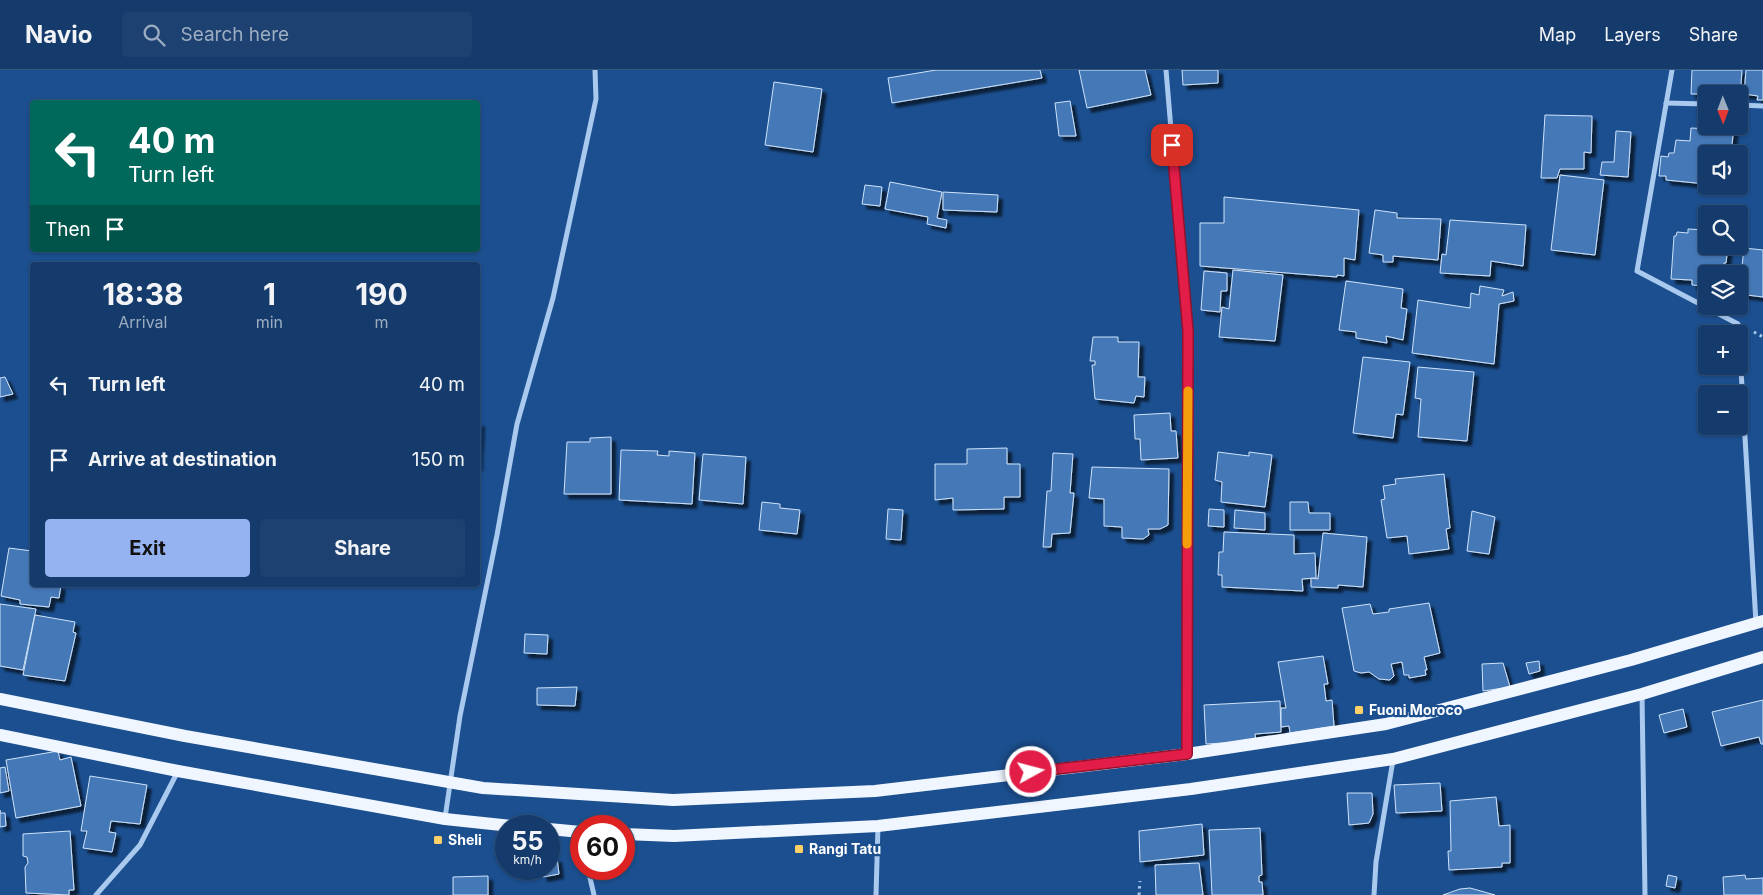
<!DOCTYPE html>
<html lang="en">
<head>
<meta charset="utf-8">
<style>
  body { margin:0; font-family:Inter,sans-serif; background:#1d4271; color:#f1f3f6; height:100vh; display:flex; flex-direction:column; font-size:19px; white-space:nowrap }
  * { box-sizing:border-box; margin:0 }
  p { font-size:16px; color:#9dadc1 }
  .icon { flex:none; width:28px; height:28px; fill:none; stroke:currentColor; stroke-width:2; stroke-linecap:round; stroke-linejoin:round }
  .map { position:relative; flex:1; overflow:hidden }
  .side { position:absolute; left:30px; top:192px; width:450px; height:325px; display:flex; flex-direction:column; background:#143b6b; border-radius:5px; box-shadow:0 1px 4px #0004,0 0 0 1px #33557e }
  .side>* { flex:none }
  .hud { position:absolute; left:30px; top:30px; width:450px; height:152px; border-radius:5px; box-shadow:0 1px 4px #0004,0 0 0 1px #33557e; background:#00695c; color:#fff; overflow:hidden }
  .needle { width:32px; rotate:179deg }
  .buttons { position:absolute; left:1698px; top:15px; display:grid; gap:10px }
  .buttons a { display:grid; place-items:center; width:50px; height:50px; border-radius:5px; background:#143b6b; box-shadow:0 1px 4px #0004,0 0 0 1px #33557e; font-size:25px }
  .speed { position:absolute; left:495px; top:745px; display:flex; gap:10px; font-size:25px; font-weight:700; text-align:center }
  .speed>* { display:grid; place-content:center; width:65px; height:65px; border-radius:50%; background:#143b6b; box-shadow:0 1px 4px #0004,0 0 0 1px #33557e; line-height:1 }
  .speed small { font-size:12px; font-weight:400 }
  .speed .limit { border:8px solid #d22; background:#fff; color:#111 }
  .pin { position:absolute; display:grid; place-items:center; width:42px; height:42px; color:#fff; margin:-21px; border-radius:10px; box-shadow:0 2px 8px #0006 }
  .me { position:absolute; width:55px; margin:-28px; rotate:83deg; stroke-linejoin:round; filter:drop-shadow(0 0 4px #0008) }
  .turn { display:flex; align-items:center; gap:18px; height:105px; padding:0 15px; font-size:22px }
  .turn .icon { width:65px; height:65px; stroke-width:2.5 }
  .turn b { display:block; font-size:35px; line-height:42px }
  .then { display:flex; align-items:center; height:48px; padding:0 15px; background:#0003; gap:10px; font-size:19px }
  .eta { display:flex; justify-content:space-evenly; align-items:center; height:85px; text-align:center }
  .eta b { font-size:30px; font-weight:700; line-height:35px }
  .cta { display:flex; gap:10px; margin-top:auto; padding:10px 15px }
  .cta a { flex:1; height:58px; border-radius:5px; background:#95b2f1; color:#111; font-size:20px; font-weight:700; line-height:58px; text-align:center }
  .cta a+a { background:#1d4271; color:#f1f3f6 }
  ul { padding:0; list-style:none }
  li { display:flex; align-items:center; gap:15px; height:75px; padding:0 15px }
  li div { flex:1 }
  li b { display:block; font-size:19px }
  li em { font-style:normal }
  header { display:flex; align-items:center; gap:30px; box-sizing:border-box; height:70px; padding:0 25px; background:#143b6b; border-bottom:1px solid #33557e }
  header strong { font-size:24px }
  nav { display:flex; gap:28px; margin-inline-start:auto; font-size:18px }
  .search { width:350px; height:45px; background:#1d4271; display:flex; align-items:center; gap:12px; box-sizing:border-box; padding:0 18px; border-radius:5px; color:#9dadc1; font-size:19px }
  .map>svg:first-child { display:block }
  .building { fill:#4478b7; stroke:#cfe3fa; filter:url(#shadow) }
  .lines { fill:none; stroke-linecap:round; stroke-linejoin:round }
  .path { stroke:#a9c9ee; stroke-width:3; stroke-dasharray:2.5 4; stroke-linecap:butt }
  .minor { stroke:#a9c9ee; stroke-width:5 }
  .primary { stroke:#f0f6ff; stroke-width:12 }
  .route-casing { stroke:#92132f; stroke-width:12 }
  .route { stroke:#e11d48; stroke-width:9 }
  .slow { stroke:#f59e0b; stroke-width:9 }
  .poi-dot { fill:#ffd166; stroke:#1b4f8f; stroke-width:2 }
  .labels { text-anchor:middle; stroke-width:4.5; stroke-linejoin:round; paint-order:stroke }
  .poi-label { font-size:14px; font-weight:bold; fill:#fff; stroke:#1b4f8f; text-anchor:start }
</style>
</head>
<body>
<header>
<strong>Navio</strong>
<div class="search"><svg class="icon" aria-label="search" viewBox="0 0 24 24"><circle cx="10" cy="10" r="6"/><path d="M15 15l6 6"/></svg>Search here</div>
<nav><a>Map</a><a>Layers</a><a>Share</a></nav>
</header>
<div class="map">
<svg width="1763" height="825" viewBox="0 0 1763 825">
  <defs>
    <filter id="shadow"><feDropShadow dx="4.5" dy="4.5" stdDeviation="1" flood-color="#0009"/></filter>
  </defs>
  <rect width="100%" height="100%" fill="#1b4f8f"/>
  <g class="building">
    <polygon points="936,0 1040,0 1042,8 892,33 888,8"/>
    <polygon points="1079,0 1145,0 1151,25 1087,38"/>
    <polygon points="1182,0 1218,0 1218,13 1183,15"/>
    <polygon points="1692,0 1742,0 1740,27 1739,24 1691,24"/>
    <polygon points="1746,0 1763,0 1763,30 1757,30 1758,26 1744,24"/>
    <polygon points="774,12 822,19 813,82 765,75"/>
    <polygon points="1070,31 1076,66 1059,66 1055,33"/>
    <polygon points="1545,45 1592,46 1591,83 1584,82 1584,99 1560,99 1557,108 1541,108"/>
    <polygon points="1711,56 1734,56 1731,84 1706,84 1706,114 1666,110 1666,106 1659,106 1661,86 1668,87 1669,83 1674,83 1676,70 1690,71 1691,58 1711,59"/>
    <polygon points="1616,61 1631,62 1628,107 1600,105 1602,92 1614,92"/>
    <polygon points="1560,105 1604,110 1595,185 1551,180"/>
    <polygon points="890,112 942,122 937,148 947,150 946,158 927,154 928,147 885,139"/>
    <polygon points="865,115 882,117 880,136 862,134"/>
    <polygon points="943,122 998,125 997,142 943,140"/>
    <polygon points="1224,127 1359,140 1355,190 1344,188 1344,206 1337,205 1337,207 1200,196 1200,153 1224,153"/>
    <polygon points="1375,140 1397,143 1397,148 1441,149 1438,190 1393,186 1393,192 1383,192 1383,185 1369,183"/>
    <polygon points="1450,150 1526,155 1523,196 1491,191 1490,206 1440,203 1442,184 1446,185"/>
    <polygon points="1688,159 1706,160 1706,176 1728,176 1726,193 1724,193 1723,200 1727,200 1726,204 1706,204 1706,220 1705,216 1692,215 1692,210 1671,209 1674,166 1676,166 1677,162 1688,163"/>
    <polygon points="1744,178 1763,180 1763,227 1739,224"/>
    <polygon points="1233,200 1283,205 1275,271 1219,267 1222,237 1229,239"/>
    <polygon points="1204,201 1227,203 1227,221 1221,221 1220,242 1201,240"/>
    <polygon points="1346,211 1403,219 1401,238 1407,239 1403,270 1386,266 1387,273 1356,268 1356,262 1339,260"/>
    <polygon points="1480,216 1504,220 1502,226 1513,222 1514,231 1499,234 1494,294 1412,283 1418,230 1470,238 1471,223 1479,225"/>
    <polygon points="1093,267 1118,267 1118,272 1139,272 1138,307 1145,307 1144,327 1136,326 1134,333 1095,329 1092,295 1095,295 1095,291 1090,291"/>
    <polygon points="1363,287 1410,292 1403,345 1396,344 1393,368 1353,363"/>
    <polygon points="1418,297 1474,302 1467,371 1418,367 1421,329 1415,328"/>
    <polygon points="5,307 13,324 0,327 0,308"/>
    <polygon points="1170,343 1171,361 1176,361 1178,388 1141,390 1140,369 1135,369 1134,345"/>
    <polygon points="478,352 480,352 478,397"/>
    <polygon points="611,367 611,424 564,424 567,372 590,372 590,368"/>
    <polygon points="1007,378 1007,394 1020,394 1020,427 1004,427 1004,439 953,440 953,428 935,430 935,394 967,394 967,379"/>
    <polygon points="621,380 658,381 657,385 669,386 669,381 695,383 692,434 619,430"/>
    <polygon points="1218,382 1249,386 1249,382 1272,385 1265,437 1221,432 1222,412 1215,410"/>
    <polygon points="1053,383 1073,384 1070,423 1074,423 1070,463 1052,464 1051,477 1043,477 1047,421 1051,421"/>
    <polygon points="703,384 746,387 743,434 699,430"/>
    <polygon points="1092,397 1169,399 1168,455 1160,459 1148,459 1149,465 1143,469 1122,468 1122,457 1104,456 1104,429 1089,428"/>
    <polygon points="1444,404 1450,458 1446,459 1449,479 1409,484 1407,466 1387,468 1381,430 1385,429 1383,416 1396,414 1395,409"/>
    <polygon points="762,432 780,434 780,438 800,440 797,464 759,460"/>
    <polygon points="1290,432 1308,432 1309,443 1330,443 1330,460 1290,460"/>
    <polygon points="888,439 903,440 901,470 886,469"/>
    <polygon points="1209,439 1224,440 1224,457 1208,456"/>
    <polygon points="1235,440 1265,443 1265,460 1234,458"/>
    <polygon points="1472,441 1495,447 1489,484 1467,481"/>
    <polygon points="1224,462 1294,465 1294,484 1315,483 1316,508 1302,509 1303,521 1222,517 1222,505 1218,505 1219,482 1223,482"/>
    <polygon points="1323,463 1367,467 1363,517 1338,515 1338,518 1311,517 1311,508 1318,509"/>
    <polygon points="9,478 32,481 32,515 61,515 59,528 51,527 49,537 20,534 20,530 1,526"/>
    <polygon points="1429,533 1440,583 1424,587 1427,600 1425,600 1426,605 1409,608 1409,605 1404,605 1402,592 1391,594 1394,606 1390,610 1379,609 1369,602 1361,603 1354,601 1342,538 1370,534 1373,544 1389,542 1389,539"/>
    <polygon points="0,534 36,539 23,600 0,596"/>
    <polygon points="35,545 75,552 73,562 76,563 65,611 23,605"/>
    <polygon points="525,564 548,565 547,584 524,583"/>
    <polygon points="1323,586 1328,614 1324,614 1326,631 1332,630 1334,656 1290,663 1289,656 1281,657 1281,638 1286,638 1278,592"/>
    <polygon points="1539,591 1540,601 1529,604 1526,593"/>
    <polygon points="1503,593 1510,617 1483,621 1482,594"/>
    <polygon points="577,617 575,636 537,635 537,618"/>
    <polygon points="1763,630 1763,674 1761,674 1759,667 1721,676 1712,642"/>
    <polygon points="1280,631 1281,662 1255,664 1256,671 1206,674 1204,635"/>
    <polygon points="1683,639 1687,657 1664,663 1659,645"/>
    <polygon points="58,681 60,690 71,687 81,736 16,748 6,690"/>
    <polygon points="5,697 9,721 0,723 0,698"/>
    <polygon points="90,706 147,715 140,754 111,751 109,762 116,763 112,782 83,778 87,761 81,761"/>
    <polygon points="1440,713 1442,741 1396,743 1394,715"/>
    <polygon points="1347,723 1372,723 1373,744 1369,753 1349,755"/>
    <polygon points="1496,727 1499,756 1510,755 1510,793 1502,793 1502,797 1449,800 1448,781 1451,781 1450,731"/>
    <polygon points="0,740 0,743 5,743 6,756 0,757"/>
    <polygon points="1202,754 1204,785 1140,792 1139,761"/>
    <polygon points="1260,758 1262,805 1259,806 1259,812 1262,812 1263,825 1212,825 1209,760"/>
    <polygon points="70,761 74,820 69,820 69,825 26,823 25,797 28,793 27,787 23,786 23,764"/>
    <polygon points="557,788 559,804 543,807 542,799 549,799 549,789"/>
    <polygon points="1199,793 1203,825 1156,825 1155,795"/>
    <polygon points="1668,805 1677,807 1675,818 1666,816"/>
    <polygon points="1745,805 1746,809 1763,808 1763,825 1724,825 1723,807"/>
    <polygon points="488,806 488,825 453,825 453,807"/>
    <polygon points="1470,818 1495,825 1443,825 1460,819"/>
  </g>
  <g class="lines">
    <g class="path">
      <polyline points="1754,262 1763,267"/>
      <polyline points="1139,825 1140,811"/>
    </g>
    <g class="minor">
      <polyline points="1166,0 1188,261 1187,683"/>
      <polyline points="1672,0 1637,201 1738,254 1739,264"/>
      <polyline points="1666,33 1706,34"/>
      <polyline points="1739,35 1763,36"/>
      <polyline points="1739,266 1756,553"/>
      <polyline points="1642,624 1645,825"/>
      <polyline points="445,748 460,646 497,465 517,354 553,228 596,29 595,0"/>
      <polyline points="588,799 594,825"/>
      <polyline points="96,825 140,775 178,701"/>
      <polyline points="876,825 878,756"/>
      <polyline points="1374,825 1376,792 1393,690"/>
    </g>
    <g class="primary">
      <polyline points="0,629 185,666 483,718 673,730 875,721 1187,684 1386,654 1631,590 1763,551"/>
      <polyline points="0,665 178,701 445,749 511,756"/>
      <polyline points="549,759 581,762"/>
      <polyline points="624,764 674,766 878,756 1191,719 1393,689 1642,624 1763,587"/>
    </g>
  </g>
  <g class="lines">
    <g class="route-casing">
      <polyline id="route" points="1031,702 1187,684 1188,261 1172,75"/>
    </g>
    <use href="#route" class="route"/>
    <polyline class="slow" points="1187,474 1188,321"/>
  </g>
  <g class="poi-dot">
    <rect x="1354" y="635" width="10" height="10" rx="2.5"/>
    <rect x="433" y="765" width="10" height="10" rx="2.5"/>
    <rect x="794" y="774" width="10" height="10" rx="2.5"/>
  </g>
  <g class="labels">
    <g class="poi-label">
      <text x="1369" y="645">Fuoni Moroco</text>
      <text x="448" y="775">Sheli</text>
      <text x="809" y="784">Rangi Tatu</text>
    </g>
  </g>
</svg>
<div class="buttons">
<a><svg class="needle" viewBox="-14 -14 28 28"><path d="M0-13l5 13h-10z" fill="#e53935"/><path d="M0 13l5-13h-10z" fill="#9dadc1"/></svg></a>
<a><svg class="icon" aria-label="sound" viewBox="0 0 24 24"><path d="M4 9h4l5-4v14l-5-4H4zM17 9q2 3 0 6"/></svg></a>
<a><svg class="icon" aria-label="search" viewBox="0 0 24 24"><circle cx="10" cy="10" r="6"/><path d="M15 15l6 6"/></svg></a>
<a><svg class="icon" aria-label="layers" viewBox="0 0 24 24"><path d="M12 4l9 5-9 5-9-5zM3 14l9 5 9-5"/></svg></a>
<a>+</a>
<a>−</a>
</div>
<div class="speed"><div>55<small>km/h</small></div><div class="limit">60</div></div>
<div class="pin" style="left:1172px;top:75px;background:#d93025"><svg class="icon" aria-label="arrive" viewBox="0 0 24 24"><path d="M6 21V4h12l-3 4 3 4H6"/></svg></div>
<svg class="me" style="left:1031px;top:702px" viewBox="-20 -20 40 40"><circle r="17" fill="#e11d48" stroke="#fff" stroke-width="3"/><path d="M0-11L8 9 0 5-8 9z" fill="#fff"/></svg>
<div class="hud">
<div class="turn"><svg class="icon" aria-label="left" viewBox="0 0 24 24"><path d="M17 20v-9H6M10 6l-5 5 5 5"/></svg><div><b>40 m</b>Turn left</div></div>
<div class="then">Then<svg class="icon" aria-label="arrive" viewBox="0 0 24 24"><path d="M6 21V4h12l-3 4 3 4H6"/></svg></div>
</div>
<section class="side">
<div class="eta">
<div><b>18:38</b><p>Arrival</p></div>
<div><b>1</b><p>min</p></div>
<div><b>190</b><p>m</p></div>
</div>
<ul>
<li><svg class="icon" aria-label="left" viewBox="0 0 24 24"><path d="M17 20v-9H6M10 6l-5 5 5 5"/></svg><div><b>Turn left</b></div><em>40 m</em></li>
<li><svg class="icon" aria-label="arrive" viewBox="0 0 24 24"><path d="M6 21V4h12l-3 4 3 4H6"/></svg><div><b>Arrive at destination</b></div><em>150 m</em></li>
</ul>
<div class="cta"><a>Exit</a><a>Share</a></div>
</section>
</div>
</body>
</html>
